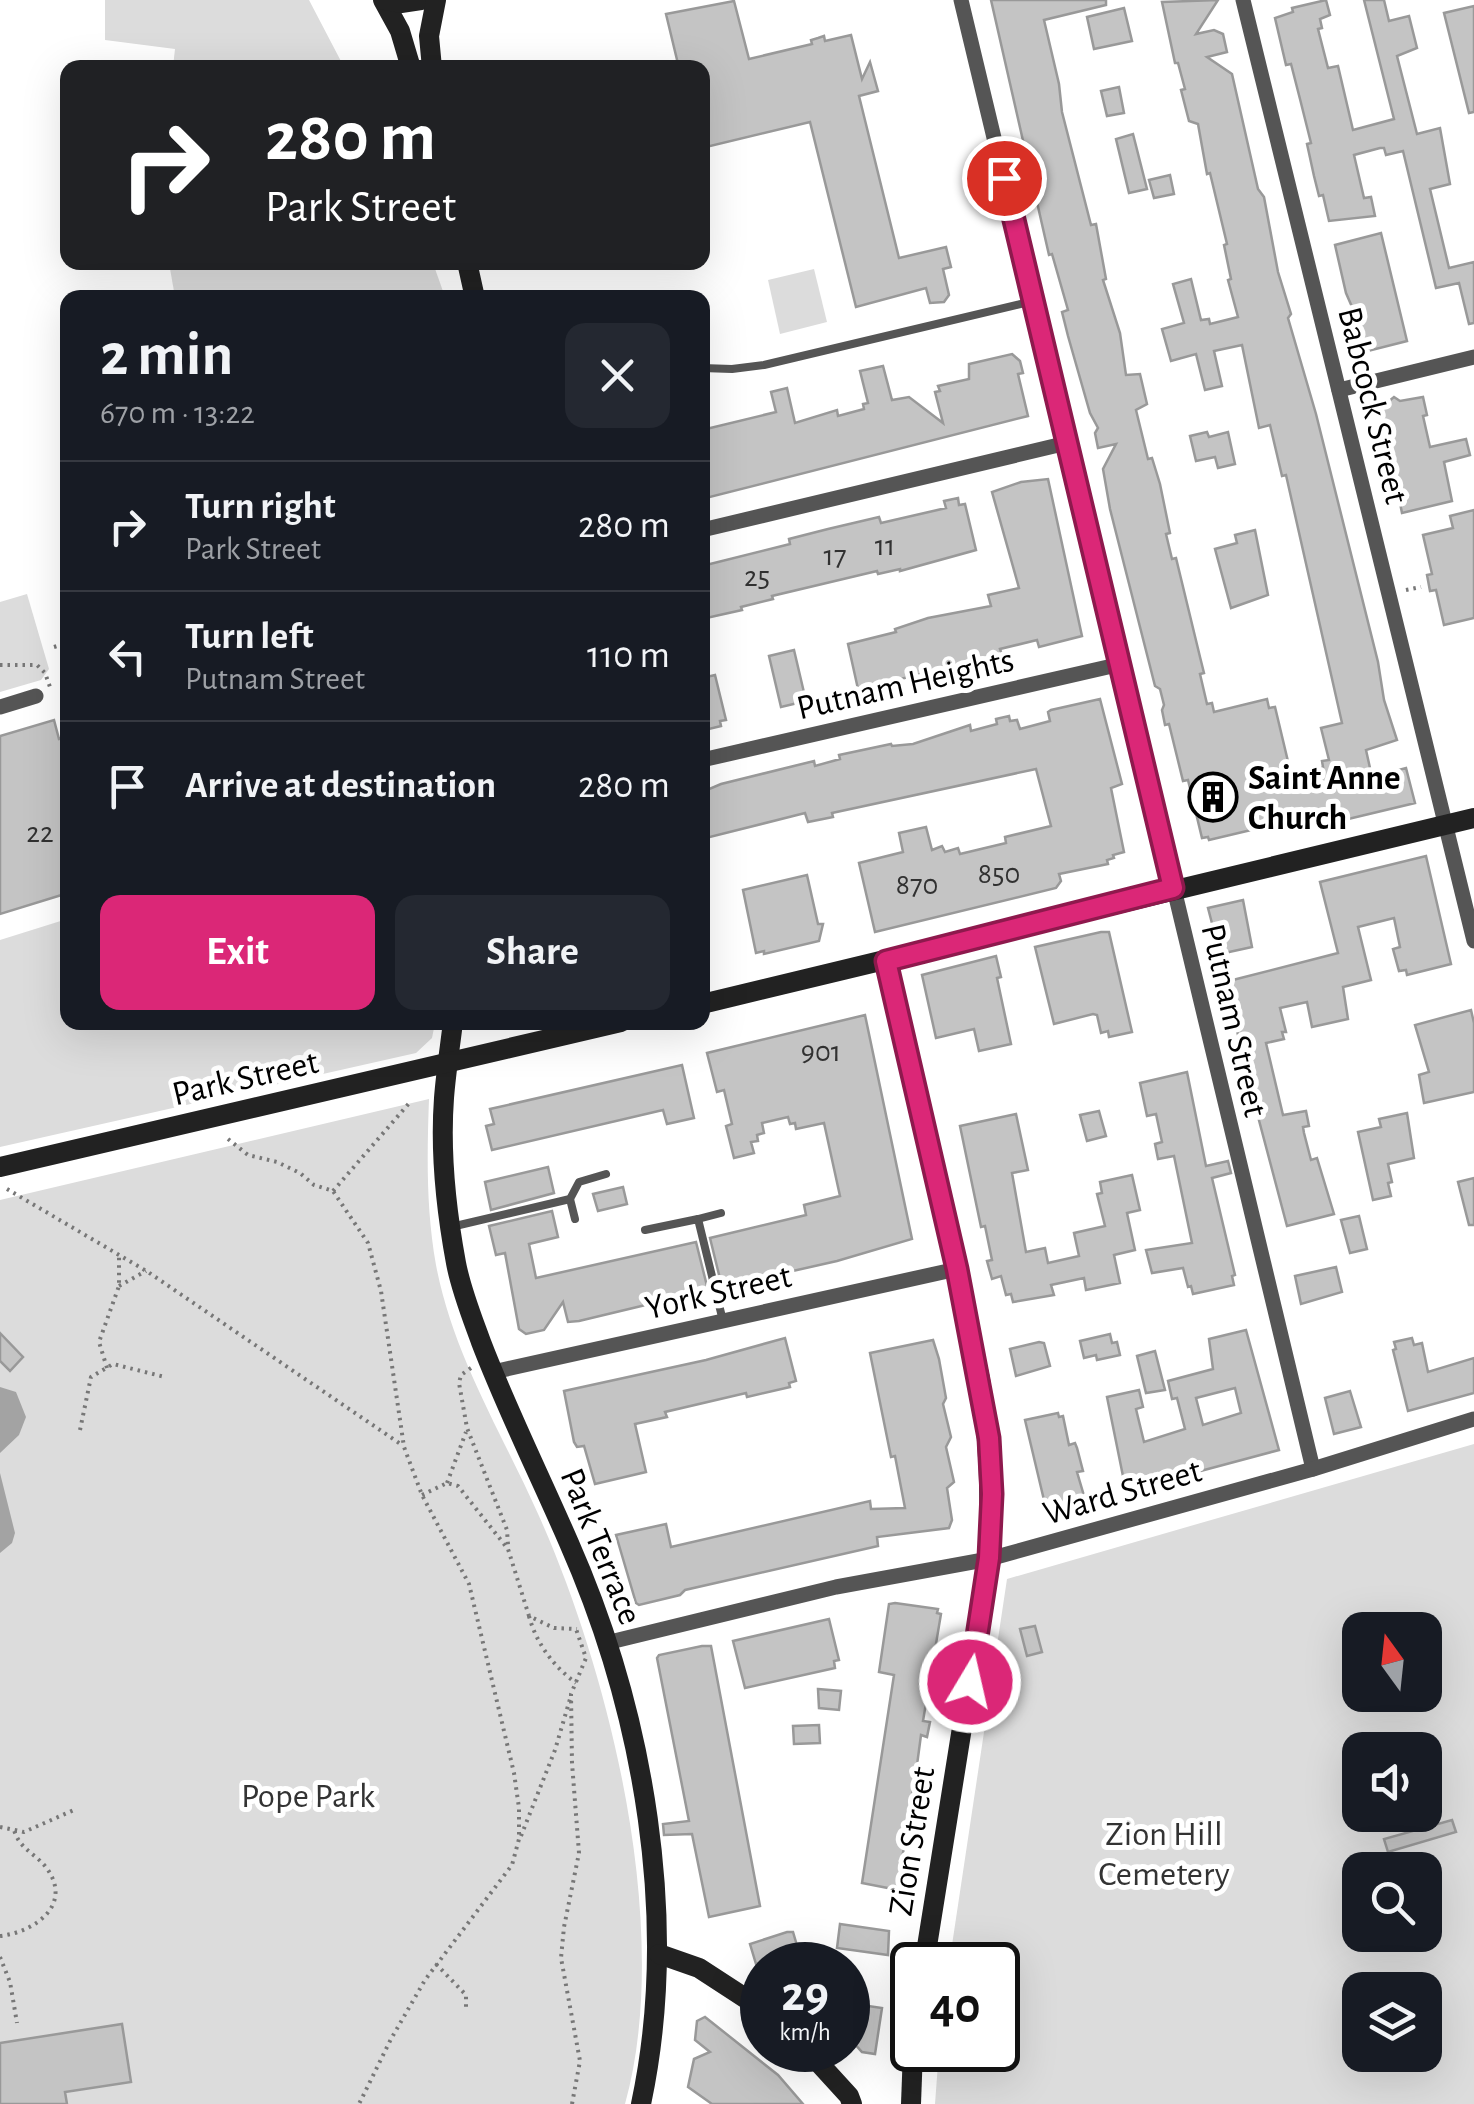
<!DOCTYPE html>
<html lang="en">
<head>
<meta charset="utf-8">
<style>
  body { margin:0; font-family:"Alegreya Sans",sans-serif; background:#242831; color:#f1f3f6; height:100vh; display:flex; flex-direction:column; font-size:38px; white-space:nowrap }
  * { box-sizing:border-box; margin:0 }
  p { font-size:32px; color:#9ea1a6 }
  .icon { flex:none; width:55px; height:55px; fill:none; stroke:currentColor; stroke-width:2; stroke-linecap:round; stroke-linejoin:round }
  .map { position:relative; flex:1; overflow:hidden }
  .details { position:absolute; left:60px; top:290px; width:650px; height:740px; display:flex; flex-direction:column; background:#171b24; border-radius:20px; box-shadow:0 10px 40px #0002 }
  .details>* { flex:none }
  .guide { position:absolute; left:60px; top:60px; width:650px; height:210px; border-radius:20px; box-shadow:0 10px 40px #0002; background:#202124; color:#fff; overflow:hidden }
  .needle { width:65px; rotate:345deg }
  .tools { position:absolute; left:1342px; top:1612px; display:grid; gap:20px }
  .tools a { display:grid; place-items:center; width:100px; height:100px; border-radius:20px; background:#171b24; box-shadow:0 10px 40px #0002; font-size:50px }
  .speed { position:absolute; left:740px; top:1942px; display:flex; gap:20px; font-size:50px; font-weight:700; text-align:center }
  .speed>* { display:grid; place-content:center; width:130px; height:130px; border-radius:50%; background:#171b24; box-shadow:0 10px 40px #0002; line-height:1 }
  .speed small { font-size:25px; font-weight:400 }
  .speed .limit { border:5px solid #111; border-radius:15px; background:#fff; color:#111 }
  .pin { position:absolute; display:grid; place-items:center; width:85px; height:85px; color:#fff; margin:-42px; border:5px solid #fff; border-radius:50%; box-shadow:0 2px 10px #0007 }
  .me { position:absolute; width:110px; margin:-55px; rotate:9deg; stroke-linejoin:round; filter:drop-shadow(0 0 8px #0008) }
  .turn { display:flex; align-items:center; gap:35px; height:210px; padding:0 40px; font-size:45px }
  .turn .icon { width:130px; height:130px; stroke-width:2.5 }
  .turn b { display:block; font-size:70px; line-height:85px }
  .round { display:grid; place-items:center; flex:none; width:105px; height:105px; border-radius:20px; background:#242831 }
  .overview { display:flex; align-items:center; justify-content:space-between; height:170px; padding:0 40px }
  h1 { font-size:60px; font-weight:600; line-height:75px }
  .action { display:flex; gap:20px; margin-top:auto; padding:20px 40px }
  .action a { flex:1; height:115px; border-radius:20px; background:#db2777; color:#fff; font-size:40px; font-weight:600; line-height:115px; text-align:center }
  .action a+a { background:#242831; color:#f1f3f6 }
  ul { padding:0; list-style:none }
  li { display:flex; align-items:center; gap:30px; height:130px; padding:0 40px; border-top:2px solid #363941 }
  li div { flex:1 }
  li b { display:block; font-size:38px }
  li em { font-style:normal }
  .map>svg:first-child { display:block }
  .green { fill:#dcdcdc; fill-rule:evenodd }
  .water { fill:#a3a3a3 }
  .building { fill:#c4c4c4; stroke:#999; stroke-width:2.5; fill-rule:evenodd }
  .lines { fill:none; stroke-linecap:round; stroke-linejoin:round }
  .path { stroke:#777; stroke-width:4; stroke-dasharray:2.5 5; stroke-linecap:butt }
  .lane { stroke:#555; stroke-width:8 }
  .street { stroke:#555; stroke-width:15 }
  .secondary { stroke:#222; stroke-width:20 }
  .route-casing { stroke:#8e194d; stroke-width:25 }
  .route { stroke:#db2777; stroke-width:18 }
  .labels { text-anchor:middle; stroke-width:10; stroke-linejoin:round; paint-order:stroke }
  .number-label { font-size:30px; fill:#313131 }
  .street-label { font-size:35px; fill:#000; stroke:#fff }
  .poi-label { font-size:35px; font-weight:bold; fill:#000; stroke:#fff; text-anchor:start }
  .park-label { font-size:35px; fill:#333; stroke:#fff }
</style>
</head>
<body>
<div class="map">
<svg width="1474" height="2104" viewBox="0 0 1474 2104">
  <rect width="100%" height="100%" fill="#fff"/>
  <g class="green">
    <polygon points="105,0 309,0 344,67 173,67 175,49 105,40"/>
    <polygon points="169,263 433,263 445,297 175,297"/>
    <polygon points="814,269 827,322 780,334 768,280"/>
    <polygon points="27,594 49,669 41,680 0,692 0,602"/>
    <polygon points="67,919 68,1022 435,1023 432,1038 416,1053 0,1147 0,940"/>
    <path d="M429,1099C427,1155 426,1209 436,1265C453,1355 502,1433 539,1516C611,1677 673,1931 625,2104H0V1200Z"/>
    <path d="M1474,1444V2104H935L939,2050H998V1965H949L1007,1579ZM1360,1630H1425V1695H1360ZM1360,1750H1425V1815H1360ZM1360,1870H1425V1935H1360ZM1360,1990H1425V2055H1360Z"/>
  </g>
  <g class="water">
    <polygon points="0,1387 16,1392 26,1417 19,1435 0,1453"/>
    <polygon points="0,1473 15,1533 12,1543 0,1553"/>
  </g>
  <g class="building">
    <polygon points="991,0 1106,0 1106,5 1044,20 1059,84 1062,112 1091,225 1096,224 1106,279 1103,280 1120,333 1126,375 1140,374 1147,404 1136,410 1148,459 1152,458 1160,484 1170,533 1166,534 1172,559 1176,558 1200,657 1204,673 1200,674 1207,704 1212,703 1214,712 1267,699 1269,708 1275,707 1291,774 1323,767 1322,761 1329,760 1321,728 1342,723 1286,475 1282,476 1270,425 1259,428 1242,345 1214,351 1222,386 1205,390 1196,354 1171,361 1162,329 1184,323 1173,284 1191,279 1201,320 1209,319 1210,324 1238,317 1228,280 1231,279 1224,245 1227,244 1210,173 1207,174 1198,124 1189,121 1181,90 1185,89 1178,63 1175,63 1162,2 1218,0 1196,34 1214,30 1223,34 1227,52 1207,57 1232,74 1258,189 1264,197 1278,272 1291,314 1288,318 1316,414 1378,662 1384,700 1397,740 1366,750 1372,777 1406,768 1415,803 1319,826 1316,814 1288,821 1289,826 1270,831 1268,826 1209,840 1208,837 1202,838 1188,780 1183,781 1169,724 1165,725 1162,710 1164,705 1160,689 1155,686 1110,509 1103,469 1116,444 1098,448 1095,433 1098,428 1090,413 1068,336 1062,312 1068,310 1052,254 1049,255"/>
    <polygon points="1326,0 1330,15 1320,19 1322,28 1318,29 1328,68 1338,66 1353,130 1394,119 1364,0 1384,0 1389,21 1409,16 1417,48 1397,56 1417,134 1440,128 1450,184 1430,189 1449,268 1474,262 1474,323 1469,324 1459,283 1436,288 1403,151 1386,155 1384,148 1380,148 1354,155 1364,198 1371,197 1375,216 1329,221 1323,195 1319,196 1314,176 1307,144 1311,143 1300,99 1291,64 1286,65 1275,18 1293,12 1292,8"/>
    <polygon points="734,1 749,59 812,44 811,40 818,38 824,36 825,41 851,35 862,79 870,62 878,91 859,96 899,258 946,247 951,267 943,269 949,295 944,302 930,303 926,288 856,307 810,122 702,148 702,68 679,68 666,14"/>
    <polygon points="1474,6 1474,112 1469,113 1444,13"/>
    <polygon points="1124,8 1132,41 1094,49 1087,17"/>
    <polygon points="1119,87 1124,113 1107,116 1101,91"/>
    <polygon points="1133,134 1147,189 1129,193 1116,139"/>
    <polygon points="1170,175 1174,194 1154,198 1149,180"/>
    <polygon points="1381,233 1407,341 1368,351 1361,348 1358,341 1354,319 1356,316 1346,293 1335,245"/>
    <polygon points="1012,354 1020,361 1023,373 1018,374 1028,416 702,499 702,430 776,412 771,392 787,388 795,423 837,410 838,416 864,409 863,404 868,403 860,371 883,366 892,400 909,397 943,423 935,392 940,391 938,386 969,379 969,364"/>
    <polygon points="1394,397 1400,401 1423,397 1427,415 1423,416 1430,447 1466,439 1470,455 1444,462 1452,501 1402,513 1390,453 1383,450 1388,444 1380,417 1373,414"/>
    <polygon points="1207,432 1209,437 1228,432 1235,464 1218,468 1215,457 1196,461 1190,436"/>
    <polygon points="1048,479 1082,636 1039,647 1037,640 1000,649 1002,655 858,689 848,644 896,632 895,629 928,618 991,606 988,595 1019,588 992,492 1021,482"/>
    <polygon points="958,498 959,505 965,504 976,550 900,571 900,569 878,574 877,571 772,596 773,599 741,607 742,610 702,619 702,566 790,544 789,539 828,529 879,517 881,523 946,508 944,501"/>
    <polygon points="1474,510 1474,618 1444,625 1436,590 1430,591 1427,575 1432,574 1423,535 1453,528 1450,516"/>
    <polygon points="1255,530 1268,595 1231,608 1215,549 1237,543 1235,535"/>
    <polygon points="794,650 806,701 781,707 769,656"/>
    <polygon points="715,675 726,720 720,721 721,726 709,729 702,725 702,678"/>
    <polygon points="1100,699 1122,784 1111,788 1124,852 1113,855 1114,858 1107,860 1108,864 1059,874 1061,881 1056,888 875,932 859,863 903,852 899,833 926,827 932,850 942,846 945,852 958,848 960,854 1006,843 1005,837 1051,826 1036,769 832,813 833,817 808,822 805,813 702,839 702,792 721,784 814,761 815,766 840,759 839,755 891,744 892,746 913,744 970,725 971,731 997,724 996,719 1009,716 1010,721 1017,720 1020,729 1050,721 1048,712 1051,710"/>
    <polygon points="54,720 59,739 68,737 68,893 0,914 0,736"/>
    <polygon points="1426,856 1451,964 1407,975 1406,970 1399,971 1393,949 1400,947 1394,918 1358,927 1371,980 1343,987 1348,1019 1312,1027 1307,1002 1280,1008 1286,1032 1282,1032 1284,1039 1266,1043 1283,1115 1306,1111 1309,1126 1303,1127 1304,1133 1311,1160 1317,1158 1334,1214 1287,1226 1252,1094 1248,1095 1243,1078 1243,1073 1247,1072 1230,1002 1233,995 1227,991 1225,982 1338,953 1320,882"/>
    <polygon points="807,875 818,924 823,924 819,941 764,954 764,951 756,953 743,890"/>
    <polygon points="1243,900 1252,947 1220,954 1208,908"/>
    <polygon points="1101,932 1109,932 1132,1032 1109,1037 1108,1031 1101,1033 1097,1015 1093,1014 1054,1024 1035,947"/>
    <polygon points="996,956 1001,977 997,978 1011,1044 979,1051 974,1029 936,1038 922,975"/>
    <polygon points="1471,1010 1474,1023 1474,1092 1424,1103 1419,1075 1429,1072 1415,1025"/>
    <polygon points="865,1015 912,1239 837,1261 722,1287 710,1238 806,1215 804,1205 840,1196 824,1123 796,1129 795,1123 790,1124 788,1117 762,1123 764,1133 757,1135 758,1141 751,1142 754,1153 734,1158 726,1126 732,1124 724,1090 717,1092 707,1053"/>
    <polygon points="682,1065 694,1118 667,1124 663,1110 492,1150 486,1126 494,1124 490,1109"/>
    <polygon points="1187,1072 1206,1166 1228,1161 1231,1173 1212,1178 1235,1275 1232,1276 1234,1285 1193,1294 1191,1286 1188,1287 1183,1268 1152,1273 1146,1250 1192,1243 1174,1156 1158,1159 1155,1144 1162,1142 1156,1114 1147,1116 1140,1083"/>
    <polygon points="1099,1111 1106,1136 1087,1141 1080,1115"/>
    <polygon points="1407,1113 1414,1158 1388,1164 1392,1182 1388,1183 1391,1196 1373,1200 1358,1132 1381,1127 1379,1119"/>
    <polygon points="1016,1114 1028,1170 1012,1173 1026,1252 1045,1248 1048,1263 1079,1256 1074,1233 1105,1226 1097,1194 1102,1193 1100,1182 1132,1175 1140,1210 1127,1213 1135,1250 1114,1255 1120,1283 1086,1290 1084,1278 1051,1285 1054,1295 1013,1302 1011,1294 1006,1295 1001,1276 992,1279 987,1261 992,1260 985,1226 981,1227 960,1126"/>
    <polygon points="548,1167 554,1193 491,1210 485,1182"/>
    <polygon points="1474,1178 1474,1225 1469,1225 1458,1182"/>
    <polygon points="623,1187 627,1204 598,1211 593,1194"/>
    <polygon points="552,1211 558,1237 529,1244 536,1278 696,1242 708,1290 579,1321 568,1322 563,1302 544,1330 526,1334 519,1329 505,1253 496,1255 489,1226"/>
    <polygon points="1359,1216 1367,1249 1350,1253 1341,1220"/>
    <polygon points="1336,1267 1342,1292 1301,1304 1295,1276"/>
    <path d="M1246,1330L1279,1450L1126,1491L1107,1397L1139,1390L1143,1407L1136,1409L1144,1442L1185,1429L1177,1398L1172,1399L1168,1381L1213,1369L1209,1339ZM1235,1388L1241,1413L1203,1425L1196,1398Z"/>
    <polygon points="0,1333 23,1357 10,1371 0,1361"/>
    <polygon points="1110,1334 1112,1343 1117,1342 1120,1355 1097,1360 1096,1355 1084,1358 1080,1341"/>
    <polygon points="785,1338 796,1381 789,1383 790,1387 747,1397 746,1393 665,1412 667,1417 635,1424 646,1472 595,1484 584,1446 577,1447 574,1442 564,1391 706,1360"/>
    <polygon points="1412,1338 1414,1345 1422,1343 1428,1372 1474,1358 1474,1393 1408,1411 1393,1350 1396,1349 1394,1342"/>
    <polygon points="933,1340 939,1359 946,1398 943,1404 951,1437 946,1447 954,1482 947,1488 952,1520 949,1528 877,1537 878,1546 685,1590 680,1595 639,1605 636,1603 616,1535 666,1524 671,1547 870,1501 871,1509 905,1508 895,1456 891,1457 870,1353"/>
    <polygon points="1039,1342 1044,1343 1050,1366 1016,1376 1010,1349"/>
    <polygon points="1155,1351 1165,1390 1146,1393 1137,1356"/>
    <polygon points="1350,1391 1361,1427 1334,1434 1325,1398"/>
    <polygon points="1058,1413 1059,1417 1063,1416 1069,1445 1075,1443 1077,1448 1083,1471 1077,1472 1087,1506 1048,1517 1025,1420"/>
    <polygon points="895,1603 938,1609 937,1613 941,1614 923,1721 930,1722 927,1737 921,1735 917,1765 922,1768 920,1782 914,1781 910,1812 915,1813 913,1828 908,1827 902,1858 909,1859 907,1873 901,1873 898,1890 862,1883 894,1675 879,1672 889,1604"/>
    <polygon points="829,1619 839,1660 834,1661 835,1668 745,1688 733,1641"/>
    <polygon points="1035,1626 1042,1652 1027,1656 1020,1629"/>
    <polygon points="702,1646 711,1646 760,1906 709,1917 692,1834 664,1835 663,1824 689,1821 657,1658 659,1655"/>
    <polygon points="818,1689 841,1691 839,1710 819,1708"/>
    <polygon points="819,1725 820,1743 794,1744 793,1726"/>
    <polygon points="1452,1820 1456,1832 1388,1852 1384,1839"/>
    <polygon points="840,1924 889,1931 888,1955 837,1948"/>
    <polygon points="787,1932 793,1932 798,1949 756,1964 750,1944"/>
    <polygon points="848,2003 882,2008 875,2054 862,2052 853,2042 855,2027 848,2024"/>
    <polygon points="705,2017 778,2075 803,2104 712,2104 688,2087 694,2059 710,2052 695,2040 697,2021"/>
    <polygon points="122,2024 131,2082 65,2092 67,2104 0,2104 0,2043"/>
  </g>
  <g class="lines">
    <g class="path">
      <polyline points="1406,590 1421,587"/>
      <polyline points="54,647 67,643"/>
      <polyline points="0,665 37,665 45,673 50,687"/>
      <polyline points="228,1139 248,1155 277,1162 300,1173 314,1185 333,1191 368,1243 381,1291 404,1447 422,1495 469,1584 514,1773 519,1808 519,1839 512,1865 425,1980 391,2039 359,2104"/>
      <polyline points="7,1189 148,1272 402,1445"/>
      <polyline points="333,1191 411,1101"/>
      <polyline points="119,1286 146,1271"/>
      <polyline points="107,1368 99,1342 119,1286 119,1254"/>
      <polyline points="471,1368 461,1375 459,1383 467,1428 507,1530 508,1545"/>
      <polyline points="80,1430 91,1377 113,1364 165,1377"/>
      <polyline points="447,1483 466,1432"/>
      <polyline points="422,1495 447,1483 458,1486 508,1549 529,1616 554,1628 577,1629"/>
      <path d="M529,1616C536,1643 554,1667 576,1683"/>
      <polyline points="0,1827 24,1832 74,1810"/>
      <polyline points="521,1836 555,1750 570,1699"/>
      <path d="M0,1936C35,1932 75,1904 45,1866C33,1852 20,1849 14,1830"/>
      <polyline points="0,1957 10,1982 17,2023"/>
      <polyline points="436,1964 466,1995 466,2007"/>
      <polyline points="572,2104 580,2061 561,1958 564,1927 579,1853 572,1763 571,1694 586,1658 576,1629"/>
    </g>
    <g class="lane">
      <polyline points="702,345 702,361"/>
      <polyline points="702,368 732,369 764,365 1033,301"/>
      <polyline points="570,1199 575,1219"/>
      <polyline points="698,1219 721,1213"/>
      <polyline points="451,1227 570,1199 579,1182 606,1174"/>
      <polyline points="645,1230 698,1219 723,1321"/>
    </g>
    <g class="street">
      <polyline points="961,0 1313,1469"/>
      <polyline points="1243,0 1474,941"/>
      <polyline points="1339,390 1474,357"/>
      <polyline points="702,530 1067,443"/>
      <polyline points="0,707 36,696"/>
      <polyline points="702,760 1121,664"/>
      <polyline points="493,1372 957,1269"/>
      <polyline points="606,1643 836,1587 989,1559 1313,1469 1474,1419"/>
    </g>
    <g class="secondary">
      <polyline points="383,0 400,31 411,68"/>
      <polyline points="385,0 401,3 421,0"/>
      <polyline points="432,68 429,36 436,0"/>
      <polyline points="467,262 475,298"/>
      <path d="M886,961L980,1379C990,1445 990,1493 989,1559L924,1965"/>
      <polyline points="702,1004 1474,818"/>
      <path d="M453,1022C450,1047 446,1072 444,1098C440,1152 446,1209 456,1263C461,1290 472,1317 481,1342C507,1410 540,1476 569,1543C644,1713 680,1921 641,2104"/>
      <polyline points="0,1167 621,1022"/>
      <polyline points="659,1954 699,1968 762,2009"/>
      <polyline points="807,2050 849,2096 852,2104"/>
      <polyline points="911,2104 913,2050"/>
    </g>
  </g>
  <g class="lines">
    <g class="route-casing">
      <polyline id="route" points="970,1682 989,1558 992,1494 989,1438 957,1269 886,961 1173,888 1004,178"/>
    </g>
    <use href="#route" class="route"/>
  </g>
  <defs>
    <g id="building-ring" transform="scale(2.5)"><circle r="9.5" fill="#fff" stroke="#000" stroke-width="1.5"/><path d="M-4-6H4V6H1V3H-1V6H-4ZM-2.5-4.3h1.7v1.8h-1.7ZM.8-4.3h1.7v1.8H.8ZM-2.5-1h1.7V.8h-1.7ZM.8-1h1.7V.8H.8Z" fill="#000"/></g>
  </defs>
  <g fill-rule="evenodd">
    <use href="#building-ring" x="1213" y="797"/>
  </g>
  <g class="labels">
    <g class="number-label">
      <text x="885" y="555">11</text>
      <text x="835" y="565">17</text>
      <text x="757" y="586">25</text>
      <text x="40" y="842">22</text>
      <text x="999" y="883">850</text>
      <text x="917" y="894">870</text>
      <text x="821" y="1061">901</text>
    </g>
    <g class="street-label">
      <text transform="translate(1374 405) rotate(76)" y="12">Babcock Street</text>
      <text transform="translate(905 683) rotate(-13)" y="12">Putnam Heights</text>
      <text transform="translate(1235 1020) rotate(77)" y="12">Putnam Street</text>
      <text transform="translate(245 1077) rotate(-13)" y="12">Park Street</text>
      <text transform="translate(718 1291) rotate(-13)" y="12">York Street</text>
      <text transform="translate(1122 1491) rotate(-16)" y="12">Ward Street</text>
      <text transform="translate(602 1546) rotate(68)" y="12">Park Terrace</text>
      <text transform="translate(911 1841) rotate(-81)" y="12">Zion Street</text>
    </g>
    <g class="poi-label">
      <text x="1248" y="789">Saint Anne<tspan x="1248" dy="40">Church</tspan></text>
    </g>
    <g class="park-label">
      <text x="308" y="1807">Pope Park</text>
      <text x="1164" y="1845">Zion Hill<tspan x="1164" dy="40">Cemetery</tspan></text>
    </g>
  </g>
</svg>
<div class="tools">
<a><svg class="needle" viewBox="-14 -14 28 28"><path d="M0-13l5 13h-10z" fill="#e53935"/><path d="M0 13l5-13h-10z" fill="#9ea1a6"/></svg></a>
<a><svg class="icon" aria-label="sound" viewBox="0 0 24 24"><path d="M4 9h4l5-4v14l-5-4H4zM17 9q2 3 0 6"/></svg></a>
<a><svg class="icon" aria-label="search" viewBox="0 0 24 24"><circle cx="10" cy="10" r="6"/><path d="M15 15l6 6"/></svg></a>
<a><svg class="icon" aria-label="layers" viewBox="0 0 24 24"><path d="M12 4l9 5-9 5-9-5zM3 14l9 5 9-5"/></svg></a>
</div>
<div class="speed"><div>29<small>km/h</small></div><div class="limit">40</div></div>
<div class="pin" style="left:1004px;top:178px;background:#d93025"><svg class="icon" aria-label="arrive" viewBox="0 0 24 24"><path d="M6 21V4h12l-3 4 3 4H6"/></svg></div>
<svg class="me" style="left:970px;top:1682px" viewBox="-20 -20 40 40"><circle r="17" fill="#db2777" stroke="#fff" stroke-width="3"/><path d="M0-11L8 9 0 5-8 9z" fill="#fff"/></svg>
<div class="guide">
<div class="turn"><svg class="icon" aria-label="right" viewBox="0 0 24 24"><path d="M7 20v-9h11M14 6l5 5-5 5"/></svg><div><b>280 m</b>Park Street</div></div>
</div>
<section class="details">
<div class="overview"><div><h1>2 min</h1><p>670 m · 13:22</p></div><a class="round"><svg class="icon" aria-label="close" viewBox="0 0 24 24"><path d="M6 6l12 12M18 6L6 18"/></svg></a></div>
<ul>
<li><svg class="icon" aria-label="right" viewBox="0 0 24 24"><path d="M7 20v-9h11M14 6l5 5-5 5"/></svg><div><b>Turn right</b><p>Park Street</p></div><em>280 m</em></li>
<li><svg class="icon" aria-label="left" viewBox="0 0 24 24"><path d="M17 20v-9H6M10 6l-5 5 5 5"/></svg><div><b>Turn left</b><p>Putnam Street</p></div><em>110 m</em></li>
<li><svg class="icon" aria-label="arrive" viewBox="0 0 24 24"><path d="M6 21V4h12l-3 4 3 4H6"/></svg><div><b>Arrive at destination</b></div><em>280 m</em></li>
</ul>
<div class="action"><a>Exit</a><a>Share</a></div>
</section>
</div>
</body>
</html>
